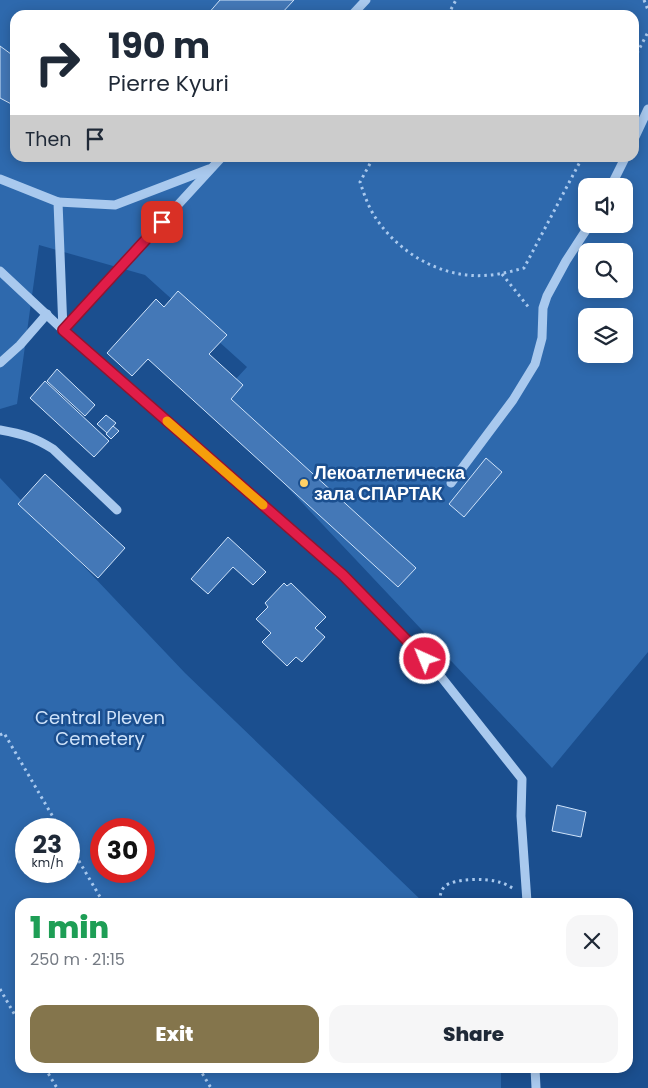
<!DOCTYPE html>
<html lang="en">
<head>
<meta charset="utf-8">
<style>
  body { margin:0; font-family:Poppins,sans-serif; background:#f6f6f7; color:#1f2937; height:100vh; display:flex; flex-direction:column; font-size:19px; white-space:nowrap }
  * { box-sizing:border-box; margin:0 }
  p { font-size:16px; color:#747a83 }
  .icon { flex:none; width:28px; height:28px; fill:none; stroke:currentColor; stroke-width:2; stroke-linecap:round; stroke-linejoin:round }
  .map { position:relative; flex:1; overflow:hidden }
  .details { position:absolute; left:15px; top:898px; width:618px; height:175px; display:flex; flex-direction:column; background:#fff; border-radius:15px; box-shadow:0 2px 12px #0003 }
  .details>* { flex:none }
  .hud { position:absolute; left:10px; top:10px; width:629px; height:152px; border-radius:15px; box-shadow:0 2px 12px #0003; background:#fff; color:#1f2937; overflow:hidden }
  .buttons { position:absolute; left:578px; top:178px; display:grid; gap:10px }
  .buttons a { display:grid; place-items:center; width:55px; height:55px; border-radius:10px; background:#fff; box-shadow:0 2px 12px #0003; font-size:25px }
  .speed { position:absolute; left:15px; top:818px; display:flex; gap:10px; font-size:25px; font-weight:700; text-align:center }
  .speed>* { display:grid; place-content:center; width:65px; height:65px; border-radius:50%; background:#fff; box-shadow:0 2px 12px #0003; line-height:1 }
  .speed small { font-size:12px; font-weight:400 }
  .speed .limit { border:8px solid #d22; background:#fff; color:#111 }
  .pin { position:absolute; display:grid; place-items:center; width:42px; height:42px; color:#fff; margin:-21px; border-radius:10px; box-shadow:0 2px 8px #0006 }
  .me { position:absolute; width:55px; margin:-28px; rotate:316deg; stroke-linejoin:round; filter:drop-shadow(0 0 4px #0008) }
  .turn { display:flex; align-items:center; gap:18px; height:105px; padding:0 15px; font-size:22px }
  .turn .icon { width:65px; height:65px; stroke-width:2.5 }
  .turn b { display:block; font-size:35px; line-height:42px }
  .then { display:flex; align-items:center; height:48px; padding:0 15px; background:#0003; gap:10px; font-size:19px }
  .round { display:grid; place-items:center; flex:none; width:52px; height:52px; border-radius:15px; background:#f6f6f7 }
  .overview { display:flex; align-items:center; justify-content:space-between; height:85px; padding:0 15px }
  h1 { font-size:30px; font-weight:800; line-height:38px; color:#1e9e55 }
  .button { display:flex; gap:10px; margin-top:auto; padding:10px 15px }
  .button a { flex:1; height:58px; border-radius:15px; background:#84754c; color:#fff; font-size:20px; font-weight:800; line-height:58px; text-align:center }
  .button a+a { background:#f6f6f7; color:#1f2937 }
  .map>svg:first-child { display:block }
  .green { fill:#2e69ad; fill-rule:evenodd }
  .building { fill:#4478b7; stroke:#cfe3fa }
  .lines { fill:none; stroke-linecap:round; stroke-linejoin:round }
  .path { stroke:#a9c9ee; stroke-width:3; stroke-dasharray:2.5 4; stroke-linecap:butt }
  .minor { stroke:#a9c9ee; stroke-width:9 }
  .route-casing { stroke:#92132f; stroke-width:12 }
  .route { stroke:#e11d48; stroke-width:9 }
  .slow { stroke:#f59e0b; stroke-width:9 }
  .poi-dot { fill:#ffd166; stroke:#1b4f8f; stroke-width:2 }
  .labels { text-anchor:middle; stroke-width:5; stroke-linejoin:round; paint-order:stroke }
  .poi-label { font-size:18px; font-weight:bold; fill:#fff; stroke:#1b4f8f; text-anchor:start }
  .park-label { font-size:18px; fill:#cfe3fa; stroke:#1b4f8f }
</style>
</head>
<body>
<div class="map">
<svg width="648" height="1088" viewBox="0 0 648 1088">
  <rect width="100%" height="100%" fill="#1b4f8f"/>
  <g class="green">
    <path d="M0,0H648V652L552,768L211,406L247,367L145,275L39,245L17,404L0,409ZM15,15H634V158H15ZM586,186H624V224H586ZM586,251H624V289H586ZM586,316H624V354H586Z"/>
    <path d="M0,478L185,673L423,902H20V1068H501V1088H0ZM26,829H69V871H26ZM101,829H144V871H101Z"/>
  </g>
  <g class="building">
    <polygon points="220,0 294,0 280,15 207,15"/>
    <polygon points="0,46 15,57 15,106 0,98"/>
    <polygon points="178,291 227,335 209,354 243,385 231,399 416,568 398,587 148,359 132,376 107,353 156,299 164,307"/>
    <polygon points="57,369 95,405 85,416 47,381"/>
    <polygon points="45,381 109,441 94,457 30,398"/>
    <polygon points="106,415 116,423 107,433 97,424"/>
    <polygon points="113,426 119,431 111,439 106,434"/>
    <polygon points="486,458 502,472 464,517 449,504"/>
    <polygon points="45,474 125,548 98,578 18,504"/>
    <polygon points="228,537 266,572 253,585 233,567 208,594 191,579"/>
    <polygon points="284,583 287,586 291,583 326,617 315,628 325,637 302,662 296,657 287,666 262,642 271,633 256,619 268,607 265,603"/>
    <polygon points="557,805 586,812 581,837 552,831"/>
  </g>
  <g class="lines">
    <g class="path">
      <polyline points="644,0 648,10"/>
      <polyline points="448,15 456,0"/>
      <polyline points="634,59 648,32"/>
      <path d="M373,158L360,182C364,194 368,206 375,217C400,255 445,280 490,275C502,274 513,271 524,268L582,158"/>
      <polyline points="502,274 530,309"/>
      <polyline points="0,735 4,733 60,829"/>
      <polyline points="69,844 103,902"/>
      <path d="M440,902C440,897 440,892 444,887C453,878 487,878 499,882C504,883 509,886 514,889"/>
      <polyline points="0,989 20,1024"/>
      <polyline points="45,1068 57,1088"/>
      <polyline points="199,1068 211,1088"/>
    </g>
    <g class="minor">
      <polyline points="352,15 366,0"/>
      <polyline points="634,139 648,109"/>
      <polyline points="0,179 58,202 63,330"/>
      <polyline points="611,186 625,158"/>
      <polyline points="58,202 115,205 209,169"/>
      <polyline points="0,271 63,330 343,575 438,673 522,779 521,816 527,902"/>
      <polyline points="63,330 221,158"/>
      <polyline points="0,363 20,345 47,314"/>
      <path d="M0,430C22,434 34,437 53,449L117,510"/>
      <polyline points="451,483 513,400 535,364 542,338 543,308 547,296 566,261 590,224"/>
      <polyline points="535,1068 536,1088"/>
    </g>
  </g>
  <g class="lines">
    <g class="route-casing">
      <polyline id="route" points="162,222 63,330 343,575 425,659"/>
    </g>
    <use href="#route" class="route"/>
    <polyline class="slow" points="167,421 263,505"/>
  </g>
  <circle class="poi-dot" cx="304" cy="483" r="5"/>
  <g class="labels">
    <g class="poi-label">
      <text x="314" y="479">Лекоатлетическа<tspan x="314" dy="21">зала СПАРТАК</tspan></text>
    </g>
    <g class="park-label">
      <text x="100" y="724">Central Pleven<tspan x="100" dy="21">Cemetery</tspan></text>
    </g>
  </g>
</svg>
<div class="buttons">
<a><svg class="icon" aria-label="sound" viewBox="0 0 24 24"><path d="M4 9h4l5-4v14l-5-4H4zM17 9q2 3 0 6"/></svg></a>
<a><svg class="icon" aria-label="search" viewBox="0 0 24 24"><circle cx="10" cy="10" r="6"/><path d="M15 15l6 6"/></svg></a>
<a><svg class="icon" aria-label="layers" viewBox="0 0 24 24"><path d="M12 4l9 5-9 5-9-5zM3 14l9 5 9-5"/></svg></a>
</div>
<div class="speed"><div>23<small>km/h</small></div><div class="limit">30</div></div>
<div class="pin" style="left:162px;top:222px;background:#d93025"><svg class="icon" aria-label="arrive" viewBox="0 0 24 24"><path d="M6 21V4h12l-3 4 3 4H6"/></svg></div>
<svg class="me" style="left:425px;top:659px" viewBox="-20 -20 40 40"><circle r="17" fill="#e11d48" stroke="#fff" stroke-width="3"/><path d="M0-11L8 9 0 5-8 9z" fill="#fff"/></svg>
<div class="hud">
<div class="turn"><svg class="icon" aria-label="right" viewBox="0 0 24 24"><path d="M7 20v-9h11M14 6l5 5-5 5"/></svg><div><b>190 m</b>Pierre Kyuri</div></div>
<div class="then">Then<svg class="icon" aria-label="arrive" viewBox="0 0 24 24"><path d="M6 21V4h12l-3 4 3 4H6"/></svg></div>
</div>
<section class="details">
<div class="overview"><div><h1>1 min</h1><p>250 m · 21:15</p></div><a class="round"><svg class="icon" aria-label="close" viewBox="0 0 24 24"><path d="M6 6l12 12M18 6L6 18"/></svg></a></div>
<div class="button"><a>Exit</a><a>Share</a></div>
</section>
</div>
</body>
</html>
